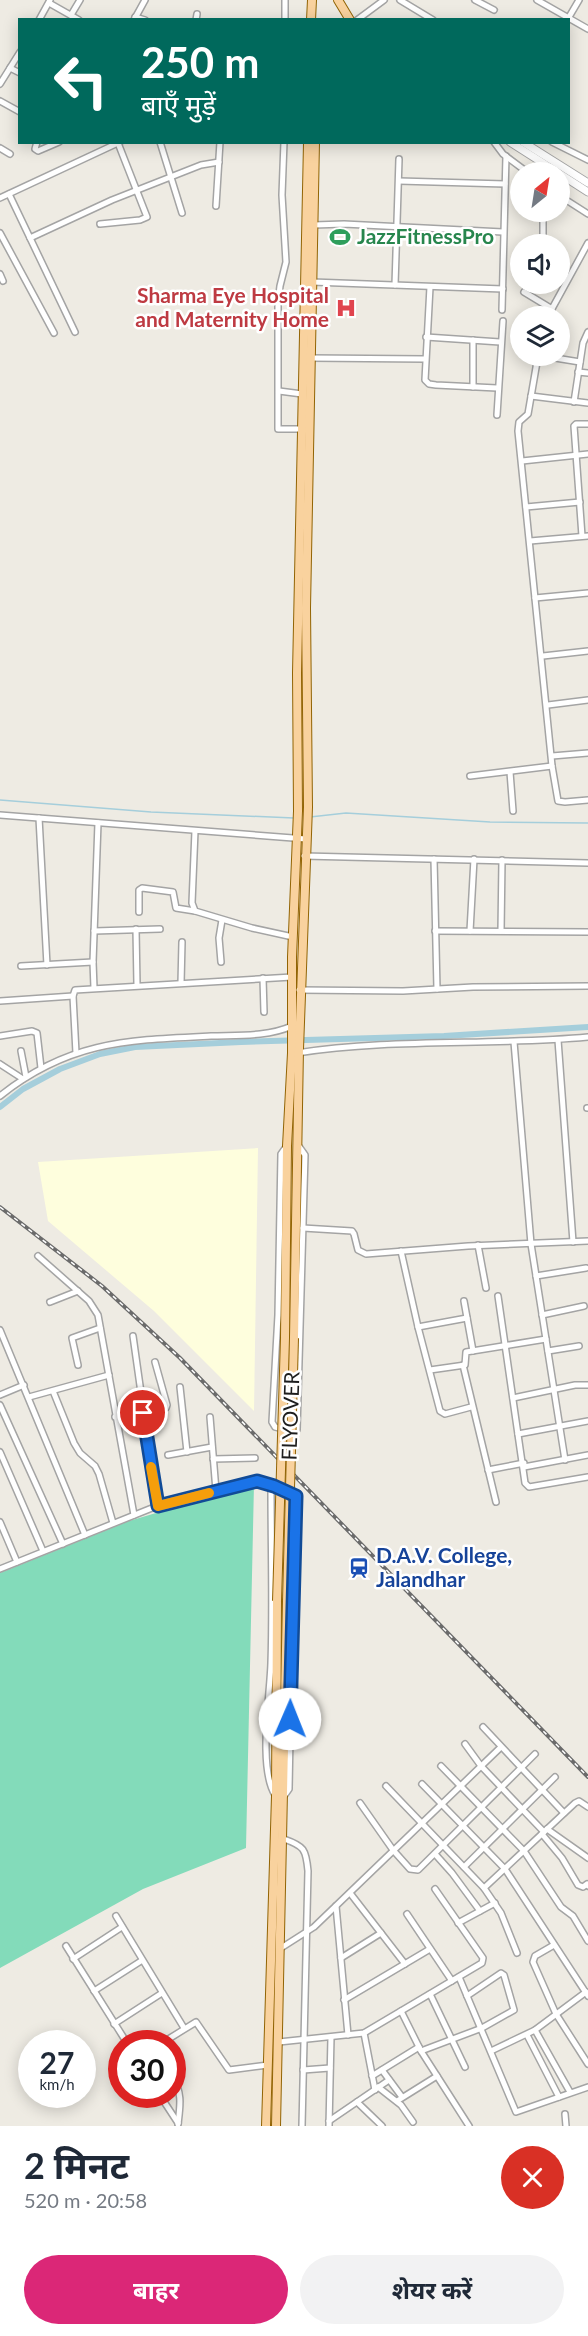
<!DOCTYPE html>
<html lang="hi">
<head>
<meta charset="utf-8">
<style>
  body { margin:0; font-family:Lato,"Noto Sans Devanagari",sans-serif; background:#f2f2f3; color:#1f2937; height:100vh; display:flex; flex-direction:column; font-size:22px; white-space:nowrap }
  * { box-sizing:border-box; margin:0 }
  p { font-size:20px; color:#747a83 }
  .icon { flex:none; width:33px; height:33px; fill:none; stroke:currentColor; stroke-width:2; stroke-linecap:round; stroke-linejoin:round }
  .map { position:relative; height:2126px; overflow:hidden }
  .sheet { display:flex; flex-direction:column; background:#fff; flex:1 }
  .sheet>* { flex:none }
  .guide { position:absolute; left:18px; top:18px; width:552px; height:126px; border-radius:0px; box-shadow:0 3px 15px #0003; background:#00695c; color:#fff; overflow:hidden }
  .needle { width:39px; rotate:30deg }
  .buttons { position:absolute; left:510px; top:162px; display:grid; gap:12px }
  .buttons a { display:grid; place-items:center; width:60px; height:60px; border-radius:50%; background:#fff; box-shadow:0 3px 15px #0003; font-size:30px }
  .speed { position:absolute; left:18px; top:2030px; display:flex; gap:12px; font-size:30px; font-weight:700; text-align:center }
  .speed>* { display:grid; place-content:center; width:78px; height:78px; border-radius:50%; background:#fff; box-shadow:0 3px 15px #0003; line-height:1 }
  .speed small { font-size:15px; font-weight:400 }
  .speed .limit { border:9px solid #d22; background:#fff; color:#111 }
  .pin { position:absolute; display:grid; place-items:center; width:51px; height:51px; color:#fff; margin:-26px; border:3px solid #fff; border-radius:50%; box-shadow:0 2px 6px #0007 }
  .me { position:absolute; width:66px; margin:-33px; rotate:1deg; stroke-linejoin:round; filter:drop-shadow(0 0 4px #0008) }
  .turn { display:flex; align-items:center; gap:21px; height:126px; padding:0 24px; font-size:27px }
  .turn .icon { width:78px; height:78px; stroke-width:2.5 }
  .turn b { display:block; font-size:42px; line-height:51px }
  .round { display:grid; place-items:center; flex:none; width:63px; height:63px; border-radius:32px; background:#f2f2f3 }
  .headline { display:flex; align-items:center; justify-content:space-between; height:102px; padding:0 24px }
  h1 { font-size:36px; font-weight:700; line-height:45px }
  .button { display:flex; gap:12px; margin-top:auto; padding:12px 24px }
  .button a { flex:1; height:69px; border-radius:36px; background:#db2777; color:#fff; font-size:24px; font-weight:700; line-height:69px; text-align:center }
  .button a+a { background:#f2f2f3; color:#1f2937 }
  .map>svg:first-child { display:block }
  .education { fill:#fefedd }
  .pitch { fill:#83dbba }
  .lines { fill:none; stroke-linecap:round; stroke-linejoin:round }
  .stream { stroke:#a5cedb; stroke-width:1.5 }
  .canal { stroke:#a5cedb; stroke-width:6 }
  .minor-casing { stroke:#a4a4a4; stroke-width:8 }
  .tertiary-casing { stroke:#a4a4a4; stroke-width:9 }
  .primary-casing { stroke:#926404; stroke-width:10 }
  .minor { stroke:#fff; stroke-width:5 }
  .tertiary { stroke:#fff; stroke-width:7 }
  .primary { stroke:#f9d29e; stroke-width:8 }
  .rail-casing { stroke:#6b6b6b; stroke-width:4 }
  .rail { stroke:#fff; stroke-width:1.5; stroke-dasharray:4.5; stroke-linecap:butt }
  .primary-bridge-casing { stroke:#926404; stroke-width:10; stroke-linecap:butt }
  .primary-bridge { stroke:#f9d29e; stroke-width:8 }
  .route-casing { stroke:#114b97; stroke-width:15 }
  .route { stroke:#1a73e8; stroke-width:10 }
  .slow { stroke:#f59e0b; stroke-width:10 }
  .labels { text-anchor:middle; stroke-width:5; stroke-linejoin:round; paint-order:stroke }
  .leisure-label { font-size:21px; font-weight:bold; fill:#27864d; stroke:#fff; text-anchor:start }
  .health-label { font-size:21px; font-weight:bold; fill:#be3a42; stroke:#fff; text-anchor:end }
  .street-label { font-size:21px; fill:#1d1d1d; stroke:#fff }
  .transit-label { font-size:21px; font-weight:bold; fill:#164399; stroke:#fff; text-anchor:start }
</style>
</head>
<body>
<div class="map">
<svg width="588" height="2126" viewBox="0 0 588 2126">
  <rect width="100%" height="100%" fill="#eeebe3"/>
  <polygon class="education" points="258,1148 254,1411 154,1311 48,1221 38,1162"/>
  <polygon class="pitch" points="254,1484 246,1848 143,1889 0,1968 0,1573 129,1521"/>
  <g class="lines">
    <g class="stream">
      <polyline points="0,800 151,812 294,818"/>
      <polyline points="310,817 346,813 490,822 588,823"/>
    </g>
    <polyline class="canal" points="0,1107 23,1089 60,1069 100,1054 135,1047 241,1042 444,1036 588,1027"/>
    <g class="minor-casing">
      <g id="minor">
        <polyline points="285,0 285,20"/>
        <polyline points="400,0 433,20"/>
        <polyline points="475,0 494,10"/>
        <polyline points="537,0 588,29"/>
        <polyline points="49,3 79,20"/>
        <polyline points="71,15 80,0"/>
        <polyline points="135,17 145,20"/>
        <polyline points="569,17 579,0"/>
        <polyline points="39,20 50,0"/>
        <polyline points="134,20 145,0"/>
        <polyline points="196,20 197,14"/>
        <polyline points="357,20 384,0"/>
        <polyline points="10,68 20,73"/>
        <polyline points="0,84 20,52"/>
        <polyline points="0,101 20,112"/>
        <polyline points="37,142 35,149 38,151 59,142"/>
        <polyline points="160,142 182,213"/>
        <polyline points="284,142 282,195 286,262 280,286 278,303 278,429 302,429"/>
        <polyline points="494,142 503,154 527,172"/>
        <polyline points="552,142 588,160"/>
        <polyline points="0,148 10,154"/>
        <polyline points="399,181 505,184"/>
        <polyline points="9,194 75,332"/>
        <polyline points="560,196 588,214"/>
        <polyline points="0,198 120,142"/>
        <polyline points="216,206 220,142"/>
        <polyline points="543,212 543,244"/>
        <polyline points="100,224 140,220 147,217 118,143"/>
        <polyline points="314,225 344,224 503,232"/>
        <polyline points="0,233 54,333"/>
        <polyline points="30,238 112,200 201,165 219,162"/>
        <polyline points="0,274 3,281"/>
        <polyline points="312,282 503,289"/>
        <polyline points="395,285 399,159"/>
        <polyline points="430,287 425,380 429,384 436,385 497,388"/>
        <polyline points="524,292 552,309"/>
        <polyline points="502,310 506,156"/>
        <polyline points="548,316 588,243"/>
        <polyline points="426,337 500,342"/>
        <polyline points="538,356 528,414 519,422 518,431 552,766 558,801 565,802 588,800"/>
        <polyline points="543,356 580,362"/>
        <polyline points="310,358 425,359"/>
        <polyline points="578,372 588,373"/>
        <polyline points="473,387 473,340"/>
        <polyline points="279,391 302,394"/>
        <polyline points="531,396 588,403"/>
        <polyline points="574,402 583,343 588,332"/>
        <polyline points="497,415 503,321"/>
        <polyline points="522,461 588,454"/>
        <polyline points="526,507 580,502"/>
        <polyline points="582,536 574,426 576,424 588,424"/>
        <polyline points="530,541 588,536"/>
        <polyline points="535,598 588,593"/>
        <polyline points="543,656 588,651"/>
        <polyline points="548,705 588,700"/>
        <polyline points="552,756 588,753"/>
        <polyline points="510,772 513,811"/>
        <polyline points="470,776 552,766"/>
        <polyline points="0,815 306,839"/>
        <polyline points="39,818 47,965"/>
        <polyline points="195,831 192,903 195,911 252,928 293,937"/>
        <polyline points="304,856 588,863"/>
        <polyline points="434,859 437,989"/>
        <polyline points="139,912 139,890 142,888 173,892 176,908 195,911"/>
        <polyline points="136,929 137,985"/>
        <polyline points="94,931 160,929"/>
        <polyline points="435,931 588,932"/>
        <polyline points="470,931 474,859"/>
        <polyline points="501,931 502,860"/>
        <polyline points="221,962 219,938 222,920"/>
        <polyline points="21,966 93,962"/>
        <polyline points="263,978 264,1012"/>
        <polyline points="181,983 182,942"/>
        <polyline points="94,988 93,962 98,823"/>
        <polyline points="299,990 403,991 473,987 588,986"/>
        <polyline points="0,1001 73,996"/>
        <polyline points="0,1036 32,1031 37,1033 41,1068"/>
        <polyline points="558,1040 573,1242"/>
        <polyline points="514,1042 531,1244 565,1460"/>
        <polyline points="21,1051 26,1077"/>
        <polyline points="76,1053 73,996 75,990 292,977"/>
        <path d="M297,1053C393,1038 491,1046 588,1037"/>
        <polyline points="0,1064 23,1079"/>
        <path d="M0,1096C69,1041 128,1040 211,1036C239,1035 267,1037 292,1026"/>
        <polyline points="587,1108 588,1108"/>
        <polyline points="286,1147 281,1154 278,1315 272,1422 275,1427 294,1432 297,1430 305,1155 298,1145"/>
        <polyline points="303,1228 352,1231 354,1234 358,1250 366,1254 468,1246 588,1241"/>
        <polyline points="478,1245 486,1288"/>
        <polyline points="401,1251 418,1327 440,1411 445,1414 471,1407"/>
        <polyline points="38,1256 89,1301 98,1315 134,1515"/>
        <polyline points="536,1276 586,1268"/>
        <polyline points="498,1296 525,1483 529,1487 588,1477"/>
        <polyline points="464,1301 473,1351"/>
        <polyline points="50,1302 78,1291"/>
        <polyline points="542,1315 584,1306"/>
        <polyline points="418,1327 467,1318"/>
        <polyline points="0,1330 85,1535"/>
        <polyline points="133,1336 157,1506"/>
        <polyline points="548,1351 579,1346"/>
        <polyline points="78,1365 72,1338 100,1328"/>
        <polyline points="463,1365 496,1502"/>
        <polyline points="430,1370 465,1365 466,1352 546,1339"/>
        <polyline points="180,1387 187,1452"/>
        <polyline points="53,1391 74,1443 80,1453 95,1466 99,1474 113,1523"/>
        <polyline points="0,1395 24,1385"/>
        <polyline points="29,1397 109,1375"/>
        <polyline points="513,1398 575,1385 588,1385"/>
        <polyline points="0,1405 63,1544"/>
        <polyline points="115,1417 166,1408 167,1405 155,1362"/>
        <polyline points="210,1417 216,1491"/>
        <polyline points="518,1434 588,1421"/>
        <polyline points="0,1452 43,1551"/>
        <polyline points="168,1455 212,1447"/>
        <polyline points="213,1459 255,1458"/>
        <polyline points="524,1467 588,1455"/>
        <polyline points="488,1470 524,1463"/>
        <polyline points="0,1522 17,1562"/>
        <polyline points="0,1569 157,1506 257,1481 272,1486"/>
        <polyline points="483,1727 564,1813"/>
        <polyline points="465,1744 481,1766 544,1832"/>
        <polyline points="441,1766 524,1851 561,1907 573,1916 588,1941"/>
        <polyline points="422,1784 505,1869 588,1996"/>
        <polyline points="386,1786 484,1888 501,1913 517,1953"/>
        <path d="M275,1795C258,1767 270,1697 271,1663C273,1605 271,1547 271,1488L274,1486L293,1494L297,1500L293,1577L289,1789L284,1796"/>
        <polyline points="360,1803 393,1850 410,1869 418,1870 535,1754"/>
        <polyline points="547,1829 588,1858"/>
        <polyline points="542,1834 562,1858 578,1885 583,1887 587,1884 588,1886"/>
        <path d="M284,1839C304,1846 306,1849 308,1871L302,2126"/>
        <polyline points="435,1854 452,1873 480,1911"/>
        <polyline points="464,1867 555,1777"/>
        <polyline points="484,1888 575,1803 579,1801 588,1807"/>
        <polyline points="350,1893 405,1964"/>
        <polyline points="336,1906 348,2035"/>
        <polyline points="407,1914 452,1981"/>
        <polyline points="116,1916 184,2028"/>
        <polyline points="458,1923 495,1903"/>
        <polyline points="554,1945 535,1956 533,1962 556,2014 588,2064"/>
        <polyline points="66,1946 127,2043"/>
        <polyline points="281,1948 314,1927 501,1747"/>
        <polyline points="341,1958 381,1933"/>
        <polyline points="73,1959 122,1927"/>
        <polyline points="459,1977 516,2112 588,2087"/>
        <polyline points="94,1991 141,1961"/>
        <polyline points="430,1994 465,2067"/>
        <polyline points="344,2000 430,1949"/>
        <polyline points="401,2011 421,2051 469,2126"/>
        <polyline points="114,2024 162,1993"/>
        <polyline points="535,2030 586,1992"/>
        <polyline points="364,2033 375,2090"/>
        <polyline points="527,2035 559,2097"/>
        <polyline points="279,2042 364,2033 482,1963 483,1958 435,1889"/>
        <polyline points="162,2043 196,2022 229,2070 268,2065"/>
        <polyline points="421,2051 482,2028 514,2010 504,1975 501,1973 467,1996"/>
        <polyline points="491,2051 535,2030 570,2092"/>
        <polyline points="303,2070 330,2068"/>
        <polyline points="382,2070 402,2097"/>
        <polyline points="372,2076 419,2047"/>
        <path d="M172,2077C183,2092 180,2107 178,2124"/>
        <polyline points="378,2087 401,2105 413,2122"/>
        <polyline points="159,2094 178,2123"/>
        <polyline points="397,2101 437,2076"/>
        <polyline points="357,2102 382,2126"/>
        <polyline points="565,2114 566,2126"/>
        <polyline points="329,2121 389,2080"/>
        <polyline points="329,2126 331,2037"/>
      </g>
    </g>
    <g class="tertiary-casing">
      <g id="tertiary">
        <polyline points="510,142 557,172"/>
        <polyline points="523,142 588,183"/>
        <polyline points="560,174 588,192"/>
      </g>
    </g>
    <g class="primary-casing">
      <g id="primary">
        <polyline points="338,0 350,20"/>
        <polyline points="311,20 312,0"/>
        <polyline points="285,1338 287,1146 292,1053 292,957 298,811 297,673 308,142"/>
        <polyline points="294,1338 299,1049 308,807 306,608 315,142"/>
        <polyline points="266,2126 276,1796 277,1601"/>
        <polyline points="276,2126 287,1601"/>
      </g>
    </g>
    <use href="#minor" class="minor"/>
    <use href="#tertiary" class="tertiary"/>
    <use href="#primary" class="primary"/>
    <g class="rail-casing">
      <polyline id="rail" points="0,1207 102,1286 180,1358 588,1777"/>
    </g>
    <use href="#rail" class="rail"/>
    <g class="primary-bridge-casing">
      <g id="primary-bridge">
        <polyline points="277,1601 285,1338"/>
        <polyline points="287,1601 294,1338"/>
      </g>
    </g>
    <use href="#primary-bridge" class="primary-bridge"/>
  </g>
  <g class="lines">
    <g class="route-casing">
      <polyline id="route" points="143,1413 158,1506 257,1481 274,1486 296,1496 290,1719"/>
    </g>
    <use href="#route" class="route"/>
    <polyline class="slow" points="151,1467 158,1506 209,1493"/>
  </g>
  <defs>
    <g id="stadium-bare" transform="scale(1.62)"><path d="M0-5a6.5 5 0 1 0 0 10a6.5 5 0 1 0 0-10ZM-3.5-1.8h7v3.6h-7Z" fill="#2e9e5b" stroke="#fff" stroke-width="2.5" paint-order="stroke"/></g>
    <g id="hospital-bare" transform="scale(1.62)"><path d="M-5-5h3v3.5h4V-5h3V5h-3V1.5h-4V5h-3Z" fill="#e0444e" stroke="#fff" stroke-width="2.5" paint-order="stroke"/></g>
    <g id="station-bare" transform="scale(1.62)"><path d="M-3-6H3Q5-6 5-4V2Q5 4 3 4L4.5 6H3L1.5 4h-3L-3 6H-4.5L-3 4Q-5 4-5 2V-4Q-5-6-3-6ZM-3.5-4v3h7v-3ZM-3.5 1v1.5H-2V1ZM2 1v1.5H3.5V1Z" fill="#1a4fb4" stroke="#fff" stroke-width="2.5" paint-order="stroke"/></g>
  </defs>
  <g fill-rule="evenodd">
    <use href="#stadium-bare" x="340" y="237"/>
    <use href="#hospital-bare" x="346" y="308"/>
    <use href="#station-bare" x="359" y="1568"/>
  </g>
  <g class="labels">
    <g class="leisure-label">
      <text x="357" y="244">JazzFitnessPro</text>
    </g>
    <g class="health-label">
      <text x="329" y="303">Sharma Eye Hospital<tspan x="329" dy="24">and Maternity Home</tspan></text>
    </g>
    <g class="street-label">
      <text transform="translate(291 1416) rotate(-88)" y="7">FLYOVER</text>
    </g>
    <g class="transit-label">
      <text x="376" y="1563">D.A.V. College,<tspan x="376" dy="24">Jalandhar</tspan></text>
    </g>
  </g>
</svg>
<div class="buttons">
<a><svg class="needle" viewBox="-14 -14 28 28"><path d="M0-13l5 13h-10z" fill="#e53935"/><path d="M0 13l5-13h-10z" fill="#747a83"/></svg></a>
<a><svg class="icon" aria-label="sound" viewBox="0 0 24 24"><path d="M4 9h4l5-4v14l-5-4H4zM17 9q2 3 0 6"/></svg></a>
<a><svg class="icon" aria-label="layers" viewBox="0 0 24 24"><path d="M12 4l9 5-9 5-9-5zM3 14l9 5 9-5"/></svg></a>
</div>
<div class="speed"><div>27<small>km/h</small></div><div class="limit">30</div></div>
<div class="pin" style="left:143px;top:1413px;background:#d93025"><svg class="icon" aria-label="arrive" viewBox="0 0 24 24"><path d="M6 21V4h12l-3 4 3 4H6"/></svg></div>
<svg class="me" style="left:290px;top:1719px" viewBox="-20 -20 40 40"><circle r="19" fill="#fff"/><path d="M0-13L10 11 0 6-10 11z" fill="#1a73e8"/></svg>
<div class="guide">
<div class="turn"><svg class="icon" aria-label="left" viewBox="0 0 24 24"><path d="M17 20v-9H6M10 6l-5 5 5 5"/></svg><div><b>250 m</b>बाएँ मुड़ें</div></div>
</div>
</div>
<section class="sheet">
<div class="headline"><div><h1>2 मिनट</h1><p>520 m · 20:58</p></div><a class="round" style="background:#d93025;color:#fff"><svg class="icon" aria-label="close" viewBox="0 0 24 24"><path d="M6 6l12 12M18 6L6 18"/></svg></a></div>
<div class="button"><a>बाहर</a><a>शेयर करें</a></div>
</section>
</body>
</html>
